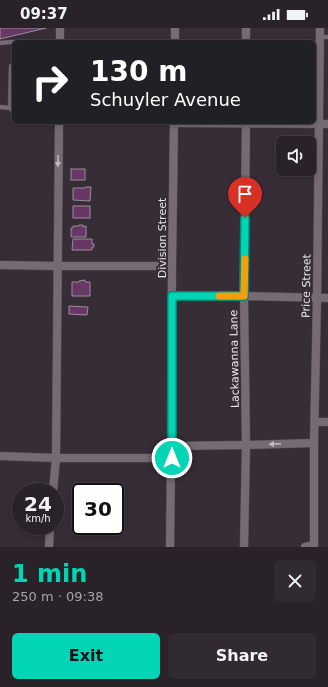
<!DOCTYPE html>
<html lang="en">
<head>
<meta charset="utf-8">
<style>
  body { margin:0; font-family:"DejaVu Sans",sans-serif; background:#312a31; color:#f1f3f6; height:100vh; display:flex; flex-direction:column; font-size:15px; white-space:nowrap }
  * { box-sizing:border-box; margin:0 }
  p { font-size:13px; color:#a5a4a8 }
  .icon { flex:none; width:22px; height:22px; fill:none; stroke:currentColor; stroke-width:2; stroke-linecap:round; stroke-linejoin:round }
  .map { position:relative; height:519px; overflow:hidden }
  .panel { display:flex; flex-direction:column; background:#292229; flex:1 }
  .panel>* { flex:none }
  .guide { position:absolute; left:12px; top:12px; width:304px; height:84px; border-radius:6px; box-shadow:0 2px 6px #0003,0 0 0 1px #453f46; background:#202124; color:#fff; overflow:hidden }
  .controls { position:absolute; left:276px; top:108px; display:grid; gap:8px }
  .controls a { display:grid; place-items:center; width:40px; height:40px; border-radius:6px; background:#292229; box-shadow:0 2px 6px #0003,0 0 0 1px #453f46; font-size:20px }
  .speed { position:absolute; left:12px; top:455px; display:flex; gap:8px; font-size:20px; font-weight:700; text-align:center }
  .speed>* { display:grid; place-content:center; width:52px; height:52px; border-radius:50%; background:#292229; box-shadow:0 2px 6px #0003,0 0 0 1px #453f46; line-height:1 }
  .speed small { font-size:10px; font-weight:400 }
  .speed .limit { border:2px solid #111; border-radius:6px; background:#fff; color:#111 }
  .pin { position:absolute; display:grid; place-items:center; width:34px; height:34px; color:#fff; margin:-41px -17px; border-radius:50% 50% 50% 0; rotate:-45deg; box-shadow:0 0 4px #0007 }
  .pin .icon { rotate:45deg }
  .me { position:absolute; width:44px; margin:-22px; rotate:0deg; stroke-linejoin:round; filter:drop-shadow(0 0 3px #0008) }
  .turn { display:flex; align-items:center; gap:14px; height:84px; padding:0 12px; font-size:18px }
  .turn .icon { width:52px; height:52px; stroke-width:2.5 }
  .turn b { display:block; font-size:28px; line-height:34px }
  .round { display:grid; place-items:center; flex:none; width:42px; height:42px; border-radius:6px; background:#312a31 }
  .headline { display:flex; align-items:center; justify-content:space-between; height:68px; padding:0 12px }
  h1 { font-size:24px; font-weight:600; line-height:30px; color:#01d5b6 }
  .button { display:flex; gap:8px; margin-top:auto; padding:8px 12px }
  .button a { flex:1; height:46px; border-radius:6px; background:#01d5b6; color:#111; font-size:16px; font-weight:600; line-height:46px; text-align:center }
  .button a+a { background:#312a31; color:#f1f3f6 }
  .status { display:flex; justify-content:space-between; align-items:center; height:28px; padding:0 20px; background:#292229; direction:ltr }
  .status svg { height:11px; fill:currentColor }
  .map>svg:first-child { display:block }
  .building { fill:#673766; stroke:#9a8d99 }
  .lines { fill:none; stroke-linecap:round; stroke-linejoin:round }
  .lane-casing { stroke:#534b53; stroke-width:5 }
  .street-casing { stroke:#534b53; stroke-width:9 }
  .lane { stroke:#766a75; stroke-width:4 }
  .street { stroke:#766a75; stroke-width:8 }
  .oneway { fill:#c2b9c1 }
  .route-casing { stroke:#018a76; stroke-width:10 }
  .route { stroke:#01d5b6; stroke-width:7 }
  .slow { stroke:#f59e0b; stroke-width:7 }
  .labels { text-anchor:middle; stroke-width:4; stroke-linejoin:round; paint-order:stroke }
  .street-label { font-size:11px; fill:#ebe4ea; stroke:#372d37 }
</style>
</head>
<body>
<div class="status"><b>09:37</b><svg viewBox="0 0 49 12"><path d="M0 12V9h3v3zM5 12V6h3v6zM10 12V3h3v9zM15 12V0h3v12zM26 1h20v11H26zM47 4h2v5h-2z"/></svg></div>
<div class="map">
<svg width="328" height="519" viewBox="0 0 328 519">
  <rect width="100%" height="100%" fill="#372d37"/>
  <g class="building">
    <polygon points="0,0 46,0 0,11"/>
    <rect x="71" y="141" width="14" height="11"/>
    <polygon points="85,159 91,159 90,173 73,172 73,160 85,160"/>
    <rect x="73" y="178" width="17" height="12"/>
    <polygon points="79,197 83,197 83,199 86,198 86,209 71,209 71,200 73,200 73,198 79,198"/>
    <polygon points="73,211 92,211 92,216 94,216 94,219 92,219 92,222 72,222"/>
    <polygon points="85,252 85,254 90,254 90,268 72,268 72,254 79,254 79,253"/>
    <polygon points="69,278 88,279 87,287 69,286"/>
  </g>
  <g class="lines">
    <g class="lane-casing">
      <g id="lane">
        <polyline points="320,9 328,9"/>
        <polyline points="0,15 10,14 30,14"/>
        <polyline points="0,79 10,80 14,84"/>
        <polyline points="10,80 11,38 14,38"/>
      </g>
    </g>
    <g class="street-casing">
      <g id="street">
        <polyline points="246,0 246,14"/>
        <polyline points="60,14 60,0"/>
        <polyline points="175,14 175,0"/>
        <polyline points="174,95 328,96"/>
        <polyline points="0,237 57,238 172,238"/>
        <polyline points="172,268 244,268 328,270"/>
        <polyline points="315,394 328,394"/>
        <polyline points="171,418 246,417 314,415"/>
        <polyline points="0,428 56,430 171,430"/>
        <polyline points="53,464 56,430 59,94"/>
        <polyline points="49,519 50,498"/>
        <polyline points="170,519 171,430 172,238 174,94"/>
        <polyline points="244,519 246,417 244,268 246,94"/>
        <polyline points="305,519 314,517 314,415 317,270 320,0"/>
      </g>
    </g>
    <use href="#lane" class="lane"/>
    <use href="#street" class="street"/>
  </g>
  <defs><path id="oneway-solid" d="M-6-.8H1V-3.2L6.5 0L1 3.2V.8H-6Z"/></defs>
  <g class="oneway">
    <use href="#oneway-solid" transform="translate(58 133) rotate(91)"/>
    <use href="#oneway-solid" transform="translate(275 416) rotate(178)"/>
  </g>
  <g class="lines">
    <g class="route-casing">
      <polyline id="route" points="172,430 172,268 244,268 245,190"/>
    </g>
    <use href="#route" class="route"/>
    <polyline class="slow" points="219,268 244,268 245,231"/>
  </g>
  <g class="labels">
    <g class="street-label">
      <text transform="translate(162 210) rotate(-90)" y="4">Division Street</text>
      <text transform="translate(306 258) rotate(-89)" y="4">Price Street</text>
      <text transform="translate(234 331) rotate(-91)" y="4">Lackawanna Lane</text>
    </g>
  </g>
</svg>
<div class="controls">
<a><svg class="icon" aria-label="sound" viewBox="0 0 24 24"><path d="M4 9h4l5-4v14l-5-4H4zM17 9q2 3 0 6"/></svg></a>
</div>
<div class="speed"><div>24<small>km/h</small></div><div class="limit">30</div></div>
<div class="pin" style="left:245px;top:190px;background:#d93025"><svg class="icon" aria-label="arrive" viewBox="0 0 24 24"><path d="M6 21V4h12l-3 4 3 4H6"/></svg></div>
<svg class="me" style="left:172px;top:430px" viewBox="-20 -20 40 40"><circle r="17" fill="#01d5b6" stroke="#fff" stroke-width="3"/><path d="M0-11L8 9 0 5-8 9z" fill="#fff"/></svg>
<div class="guide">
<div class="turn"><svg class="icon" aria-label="right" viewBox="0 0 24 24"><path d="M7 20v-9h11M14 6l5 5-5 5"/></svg><div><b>130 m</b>Schuyler Avenue</div></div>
</div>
</div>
<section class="panel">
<div class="headline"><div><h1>1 min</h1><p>250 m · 09:38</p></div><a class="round"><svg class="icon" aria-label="close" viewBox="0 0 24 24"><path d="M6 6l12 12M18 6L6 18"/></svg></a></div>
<div class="button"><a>Exit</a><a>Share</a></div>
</section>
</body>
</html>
